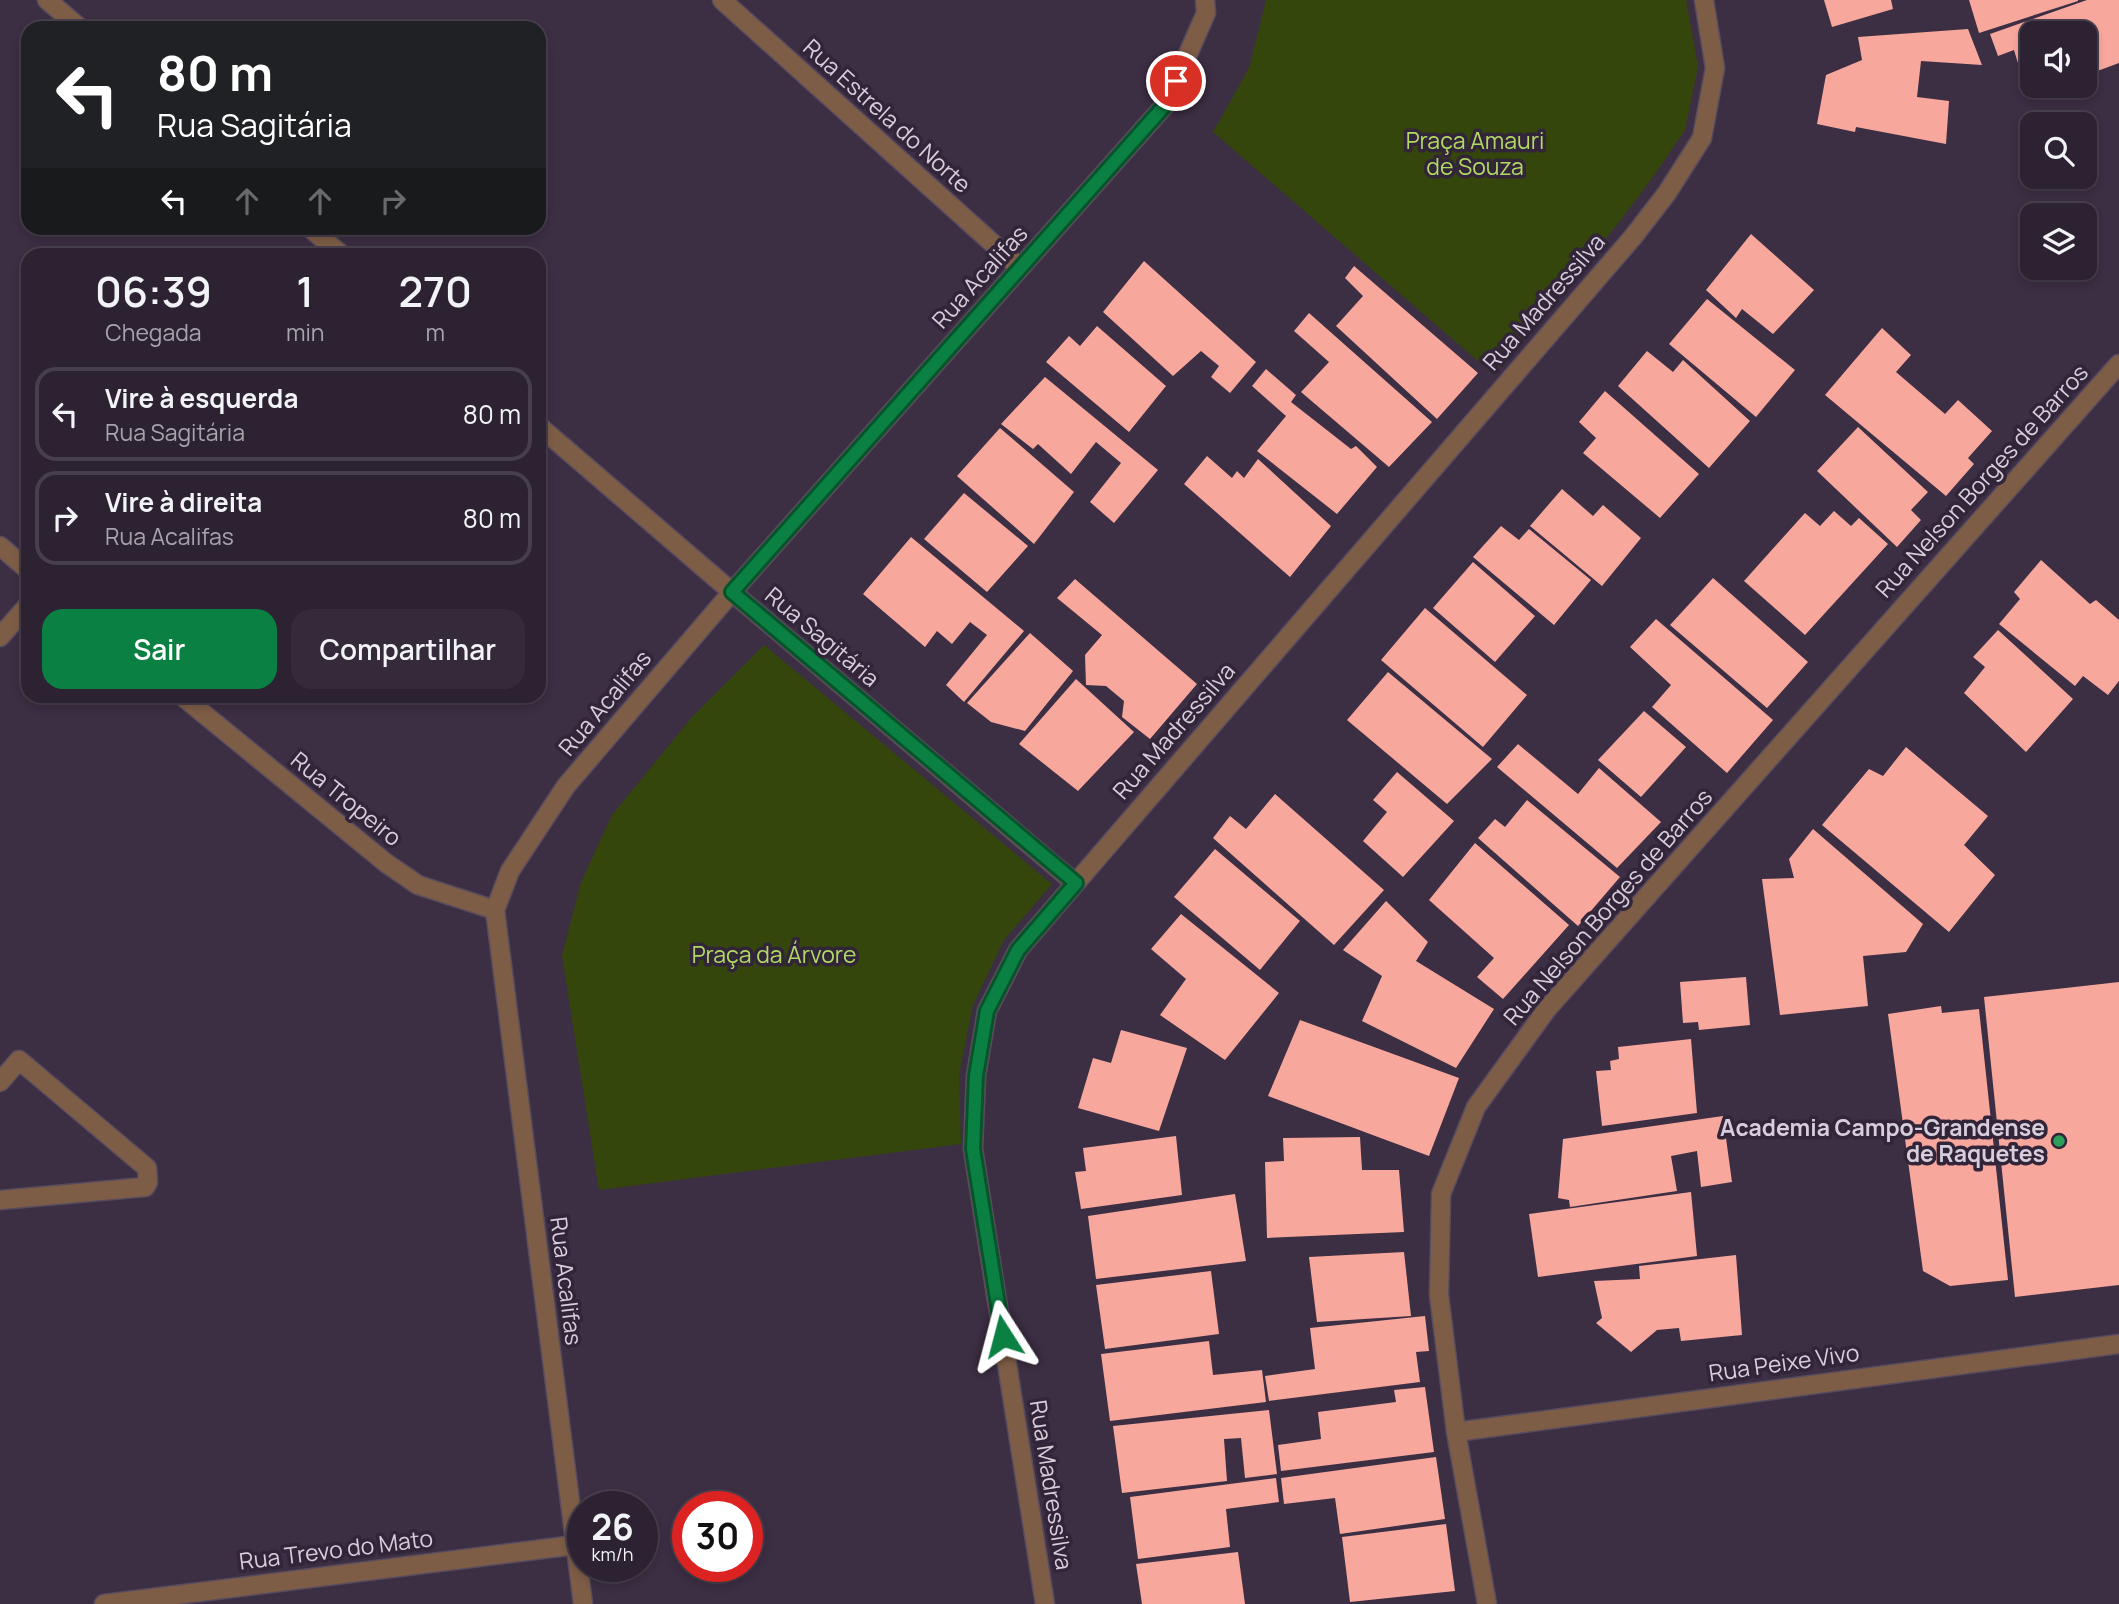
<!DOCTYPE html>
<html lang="pt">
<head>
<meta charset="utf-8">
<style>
  body { margin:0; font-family:Manrope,sans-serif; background:#352a3a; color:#f1f3f6; height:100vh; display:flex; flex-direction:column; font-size:26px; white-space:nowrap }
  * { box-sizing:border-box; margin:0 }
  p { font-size:23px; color:#a7a4ac }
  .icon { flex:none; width:38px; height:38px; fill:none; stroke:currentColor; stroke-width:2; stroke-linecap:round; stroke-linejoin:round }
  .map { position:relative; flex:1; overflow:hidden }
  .sheet { position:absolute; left:21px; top:248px; width:525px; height:455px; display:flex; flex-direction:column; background:#2d2232; border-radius:21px; box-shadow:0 4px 10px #0003,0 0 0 2px #483f4d }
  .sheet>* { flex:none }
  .top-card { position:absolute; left:21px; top:21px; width:525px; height:214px; border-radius:21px; box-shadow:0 4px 10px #0003,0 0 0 2px #483f4d; background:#202124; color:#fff; overflow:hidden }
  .tools { position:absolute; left:2020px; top:21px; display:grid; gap:14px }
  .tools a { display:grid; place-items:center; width:77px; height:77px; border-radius:14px; background:#2d2232; box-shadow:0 4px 10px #0003,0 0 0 2px #483f4d; font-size:35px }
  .speed { position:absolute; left:567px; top:1491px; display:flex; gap:14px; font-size:35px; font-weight:700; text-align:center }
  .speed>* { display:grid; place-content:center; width:91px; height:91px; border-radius:50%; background:#2d2232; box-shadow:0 4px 10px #0003,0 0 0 2px #483f4d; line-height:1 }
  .speed small { font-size:18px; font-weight:400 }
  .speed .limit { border:10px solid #d22; background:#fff; color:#111 }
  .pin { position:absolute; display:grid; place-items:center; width:60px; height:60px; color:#fff; margin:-30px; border:4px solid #fff; border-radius:50%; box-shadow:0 2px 7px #0007 }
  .me { position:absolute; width:77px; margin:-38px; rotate:351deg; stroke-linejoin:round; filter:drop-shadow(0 0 5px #0008) }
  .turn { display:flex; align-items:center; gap:24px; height:147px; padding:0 21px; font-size:32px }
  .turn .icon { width:91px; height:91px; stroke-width:2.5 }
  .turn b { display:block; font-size:49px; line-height:60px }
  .lanes { display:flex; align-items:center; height:66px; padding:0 21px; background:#0003; justify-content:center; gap:35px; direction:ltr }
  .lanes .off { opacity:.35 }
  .eta { display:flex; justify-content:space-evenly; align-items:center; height:119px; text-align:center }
  .eta b { font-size:42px; font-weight:600; line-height:49px }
  .button { display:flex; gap:14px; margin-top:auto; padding:14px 21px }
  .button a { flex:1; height:80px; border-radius:21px; background:#0b8043; color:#fff; font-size:28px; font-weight:600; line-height:80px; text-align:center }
  .button a+a { background:#352a3a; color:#f1f3f6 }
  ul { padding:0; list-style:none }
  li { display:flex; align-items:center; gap:21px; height:94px; margin:0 14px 10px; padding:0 7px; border:4px solid #483f4d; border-radius:21px }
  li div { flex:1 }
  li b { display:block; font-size:26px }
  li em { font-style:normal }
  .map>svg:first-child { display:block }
  .green { fill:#35460d }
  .building { fill:#f8a79d }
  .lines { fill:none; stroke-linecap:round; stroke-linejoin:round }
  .minor-casing { stroke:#584b5e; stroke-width:21 }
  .minor { stroke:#7e5d47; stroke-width:18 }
  .route-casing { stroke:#07532c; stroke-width:18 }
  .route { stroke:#0b8043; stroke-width:12 }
  .leisure-dot { fill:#2e9e5b; stroke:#322439; stroke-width:2.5 }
  .labels { text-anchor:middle; stroke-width:7; stroke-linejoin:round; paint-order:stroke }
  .street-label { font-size:23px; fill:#d6cedb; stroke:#322439 }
  .park-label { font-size:23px; fill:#b1d964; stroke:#322439 }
  .poi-label { font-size:23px; font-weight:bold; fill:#d6cedb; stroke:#322439; text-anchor:end }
</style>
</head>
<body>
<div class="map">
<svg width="2119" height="1604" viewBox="0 0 2119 1604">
  <rect width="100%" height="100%" fill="#3c2e43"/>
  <g class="green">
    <polygon points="1266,0 1686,0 1698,66 1685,130 1653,177 1620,221 1494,375 1213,132 1249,68"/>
    <polygon points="764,645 1052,884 1004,940 973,1005 959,1074 961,1144 599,1190 562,956 581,882 612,815 692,717"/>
  </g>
  <g class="building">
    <polygon points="1824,0 1891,0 1893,9 1832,27"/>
    <polygon points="1969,0 2078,0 2078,1 1979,33"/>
    <polygon points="2087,0 2119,0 2119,63 2084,76 2084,33 2032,33 2032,86 2055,86 2028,96 2014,50 1998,56 1990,34"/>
    <polygon points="1968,29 1982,65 1921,61 1917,97 1949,101 1946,144 1856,127 1855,132 1817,124 1826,75 1862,60 1858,37"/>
    <polygon points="1751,234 1814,290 1773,334 1742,309 1736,318 1706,290"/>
    <polygon points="1144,261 1256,362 1230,393 1211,377 1219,366 1201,351 1173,376 1103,312"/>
    <polygon points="1354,266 1478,373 1437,419 1336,326 1363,296 1345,278"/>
    <polygon points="1707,299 1795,370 1756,417 1669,344"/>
    <polygon points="1309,313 1432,422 1389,467 1301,392 1329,362 1294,331"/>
    <polygon points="1097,326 1166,386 1129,432 1046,362 1069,336 1080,346"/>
    <polygon points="1882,328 1911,355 1896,372 1945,414 1958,400 1992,431 1968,458 1974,464 1946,496 1825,395"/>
    <polygon points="1647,351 1673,372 1683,360 1750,421 1709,468 1618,386"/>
    <polygon points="1266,369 1296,395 1291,402 1351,449 1356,446 1377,467 1337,514 1257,451 1286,416 1252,386"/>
    <polygon points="1045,377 1158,470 1114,523 1090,502 1121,463 1096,442 1071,474 1038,444 1033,449 1001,424"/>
    <polygon points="1605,391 1699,474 1660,518 1583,453 1596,438 1579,422"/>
    <polygon points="1858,427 1928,492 1911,510 1921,520 1897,547 1817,471"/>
    <polygon points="1000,428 1074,492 1034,544 957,476"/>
    <polygon points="1207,456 1232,478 1237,471 1244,478 1258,459 1331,526 1290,577 1184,484"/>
    <polygon points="1562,489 1593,516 1603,505 1641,538 1602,586 1530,526"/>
    <polygon points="964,493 1028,546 987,592 924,539"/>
    <polygon points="1834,511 1851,526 1859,518 1888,544 1805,635 1744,581 1805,513 1820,526"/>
    <polygon points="1501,526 1519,540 1529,529 1591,580 1554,625 1473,557"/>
    <polygon points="911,537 1024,631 964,702 946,685 987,635 970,622 952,644 937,631 925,647 863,594"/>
    <polygon points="2041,560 2090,604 2096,600 2119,620 2119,681 2108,695 2083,676 2075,686 1999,624 2020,599 2014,592"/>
    <polygon points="1473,562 1535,616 1495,662 1433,608"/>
    <polygon points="1713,578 1808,662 1767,708 1670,625"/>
    <polygon points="1075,579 1197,684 1150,739 1122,717 1124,701 1106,686 1086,685 1085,655 1102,635 1057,598"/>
    <polygon points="1425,608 1527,695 1483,747 1381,660"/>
    <polygon points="1656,619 1773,720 1727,773 1652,707 1671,685 1630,647"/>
    <polygon points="1998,630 2073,699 2026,752 1964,693 1985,667 1973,657"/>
    <polygon points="1030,633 1073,671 1025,731 991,722 967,703"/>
    <polygon points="1388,672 1492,759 1447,804 1347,720"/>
    <polygon points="1076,679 1134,732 1078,791 1019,744"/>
    <polygon points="1644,711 1686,747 1641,797 1598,760"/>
    <polygon points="1518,744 1578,794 1599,768 1661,822 1617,868 1497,767"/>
    <polygon points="1906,747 1988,816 1964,845 1995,875 1949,932 1822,825 1869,769 1883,776"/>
    <polygon points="1397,772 1454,821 1403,877 1363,841 1387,812 1373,800"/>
    <polygon points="1275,794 1384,890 1334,945 1213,838 1230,816 1246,829"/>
    <polygon points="1527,800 1620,877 1578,926 1478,838 1495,819 1505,827"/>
    <polygon points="1813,829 1923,924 1906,952 1863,956 1868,1006 1780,1015 1762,879 1794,878 1789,859"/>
    <polygon points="1475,843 1569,925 1503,999 1477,977 1494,958 1429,900"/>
    <polygon points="1215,849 1300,921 1260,970 1174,897"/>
    <polygon points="1386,901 1428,942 1416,961 1494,1009 1456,1068 1362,1021 1382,976 1343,950"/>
    <polygon points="1181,914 1279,993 1225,1060 1160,1015 1186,979 1151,949"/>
    <polygon points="1746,977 1750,1025 1699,1030 1698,1022 1683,1023 1680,982"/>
    <polygon points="2119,982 2119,1285 2015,1297 1984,997"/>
    <polygon points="1941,1006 1942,1013 1979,1009 2008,1280 1950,1286 1923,1271 1888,1014"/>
    <polygon points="1300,1020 1459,1078 1429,1156 1268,1096"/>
    <polygon points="1121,1030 1187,1048 1159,1131 1078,1108 1093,1058 1111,1063"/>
    <polygon points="1691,1039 1697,1113 1602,1126 1596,1071 1611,1070 1610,1061 1619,1059 1618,1047"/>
    <polygon points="1723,1116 1732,1182 1701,1187 1697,1151 1671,1156 1677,1191 1570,1207 1569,1200 1558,1198 1563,1139"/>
    <polygon points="1176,1136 1182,1195 1081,1209 1075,1172 1086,1171 1083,1148"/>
    <polygon points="1360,1137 1362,1170 1399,1170 1404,1232 1267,1238 1265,1162 1284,1161 1283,1138"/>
    <polygon points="1691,1192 1697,1256 1538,1277 1529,1214"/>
    <polygon points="1235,1194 1246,1261 1096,1279 1088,1216"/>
    <polygon points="1404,1252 1411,1316 1317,1322 1309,1257"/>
    <polygon points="1736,1255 1742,1335 1681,1341 1679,1328 1657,1330 1631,1352 1596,1323 1602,1318 1594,1281 1640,1279 1639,1266"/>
    <polygon points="1211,1271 1219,1334 1105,1349 1096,1285"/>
    <polygon points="1425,1316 1429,1351 1416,1352 1420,1382 1269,1401 1265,1376 1315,1369 1310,1328"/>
    <polygon points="1209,1341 1213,1375 1262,1370 1266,1402 1110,1421 1101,1354"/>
    <polygon points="1425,1387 1434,1452 1281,1471 1278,1445 1321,1439 1318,1412 1396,1402 1394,1390"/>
    <polygon points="1269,1410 1277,1474 1245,1478 1241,1438 1224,1439 1227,1481 1122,1493 1113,1426"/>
    <polygon points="1436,1457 1445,1519 1340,1534 1335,1498 1284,1504 1281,1478"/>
    <polygon points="1276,1478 1279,1502 1226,1509 1230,1547 1138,1559 1130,1497"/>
    <polygon points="1446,1524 1455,1591 1350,1602 1342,1537"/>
    <polygon points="1238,1552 1245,1604 1142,1604 1136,1564"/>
  </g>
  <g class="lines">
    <g class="minor-casing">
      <g id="minor">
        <polyline points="47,0 80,28"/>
        <polyline points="722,0 1020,268"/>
        <polyline points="310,228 343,256"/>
        <polyline points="539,426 732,592 1075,883"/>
        <polyline points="0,546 28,570"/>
        <polyline points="0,637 28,605"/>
        <polyline points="182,696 386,863 418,885 495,910"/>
        <polyline points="0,1082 19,1060 147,1168 148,1182 145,1187 0,1200"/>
        <polyline points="1456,1432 2119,1344"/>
        <polyline points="104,1604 575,1545"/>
        <polyline points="583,1604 495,910 510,871 566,786 732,592 1166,104 1206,13 1205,0"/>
        <polyline points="1045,1604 973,1149 976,1076 987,1011 1018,950 1633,237 1667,193 1702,138 1715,68 1704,0"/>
        <polyline points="1487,1604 1456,1432 1439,1295 1441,1194 1476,1107 1547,1009 2119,364"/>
      </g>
    </g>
    <use href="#minor" class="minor"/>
  </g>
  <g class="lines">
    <g class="route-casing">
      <polyline id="route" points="1003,1336 973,1149 976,1076 987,1011 1018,950 1076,883 732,592 1166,104 1176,81"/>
    </g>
    <use href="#route" class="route"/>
  </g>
  <circle class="leisure-dot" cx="2059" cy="1141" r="7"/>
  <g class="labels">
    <g class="street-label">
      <text transform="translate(887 116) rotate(42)" y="8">Rua Estrela do Norte</text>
      <text transform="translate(980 277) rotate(-48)" y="8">Rua Acalifas</text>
      <text transform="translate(1544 302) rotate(-49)" y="8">Rua Madressilva</text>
      <text transform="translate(1982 481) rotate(-48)" y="8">Rua Nelson Borges de Barros</text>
      <text transform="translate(822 637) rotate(40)" y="8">Rua Sagitária</text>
      <text transform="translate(605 703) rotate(-50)" y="8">Rua Acalifas</text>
      <text transform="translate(1174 731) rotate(-49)" y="8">Rua Madressilva</text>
      <text transform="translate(346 799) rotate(39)" y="8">Rua Tropeiro</text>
      <text transform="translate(1608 907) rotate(-49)" y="8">Rua Nelson Borges de Barros</text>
      <text transform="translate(566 1281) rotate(83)" y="8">Rua Acalifas</text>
      <text transform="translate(1784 1363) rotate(-8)" y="8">Rua Peixe Vivo</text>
      <text transform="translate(1051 1485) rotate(81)" y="8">Rua Madressilva</text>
      <text transform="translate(336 1550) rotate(-7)" y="8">Rua Trevo do Mato</text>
    </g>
    <g class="park-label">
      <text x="1475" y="149">Praça Amauri<tspan x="1475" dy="26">de Souza</tspan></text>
      <text x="774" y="963">Praça da Árvore</text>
    </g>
    <g class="poi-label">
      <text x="2045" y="1136">Academia Campo-Grandense<tspan x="2045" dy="26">de Raquetes</tspan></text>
    </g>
  </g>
</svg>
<div class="tools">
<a><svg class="icon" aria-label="sound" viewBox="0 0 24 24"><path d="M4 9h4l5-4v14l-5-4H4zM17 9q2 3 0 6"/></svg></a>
<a><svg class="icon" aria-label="search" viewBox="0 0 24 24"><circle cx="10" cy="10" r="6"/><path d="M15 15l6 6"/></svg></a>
<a><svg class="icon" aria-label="layers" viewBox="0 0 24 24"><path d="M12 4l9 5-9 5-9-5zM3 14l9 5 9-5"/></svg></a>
</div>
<div class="speed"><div>26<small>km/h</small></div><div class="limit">30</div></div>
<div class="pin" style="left:1176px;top:81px;background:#d93025"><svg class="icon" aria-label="arrive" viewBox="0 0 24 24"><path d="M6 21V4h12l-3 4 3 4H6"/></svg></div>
<svg class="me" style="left:1003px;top:1336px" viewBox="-20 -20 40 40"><path d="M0-17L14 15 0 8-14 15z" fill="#0b8043" stroke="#fff" stroke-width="4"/></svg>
<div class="top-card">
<div class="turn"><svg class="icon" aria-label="left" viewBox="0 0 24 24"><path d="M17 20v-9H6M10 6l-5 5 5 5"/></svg><div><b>80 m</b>Rua Sagitária</div></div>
<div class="lanes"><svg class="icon" aria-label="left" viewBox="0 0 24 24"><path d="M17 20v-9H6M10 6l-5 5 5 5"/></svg><svg class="icon off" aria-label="ahead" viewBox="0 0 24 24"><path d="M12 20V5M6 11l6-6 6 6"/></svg><svg class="icon off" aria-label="ahead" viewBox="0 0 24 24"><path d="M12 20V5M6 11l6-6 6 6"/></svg><svg class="icon off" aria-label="right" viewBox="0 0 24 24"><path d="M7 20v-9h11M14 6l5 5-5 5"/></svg></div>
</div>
<section class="sheet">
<div class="eta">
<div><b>06:39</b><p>Chegada</p></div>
<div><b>1</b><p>min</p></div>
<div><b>270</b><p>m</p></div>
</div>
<ul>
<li><svg class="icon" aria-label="left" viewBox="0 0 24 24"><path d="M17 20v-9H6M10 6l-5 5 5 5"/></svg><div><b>Vire à esquerda</b><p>Rua Sagitária</p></div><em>80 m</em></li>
<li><svg class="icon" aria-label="right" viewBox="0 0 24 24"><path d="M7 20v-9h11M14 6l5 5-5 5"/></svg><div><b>Vire à direita</b><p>Rua Acalifas</p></div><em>80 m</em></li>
</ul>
<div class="button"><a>Sair</a><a>Compartilhar</a></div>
</section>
</div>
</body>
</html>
